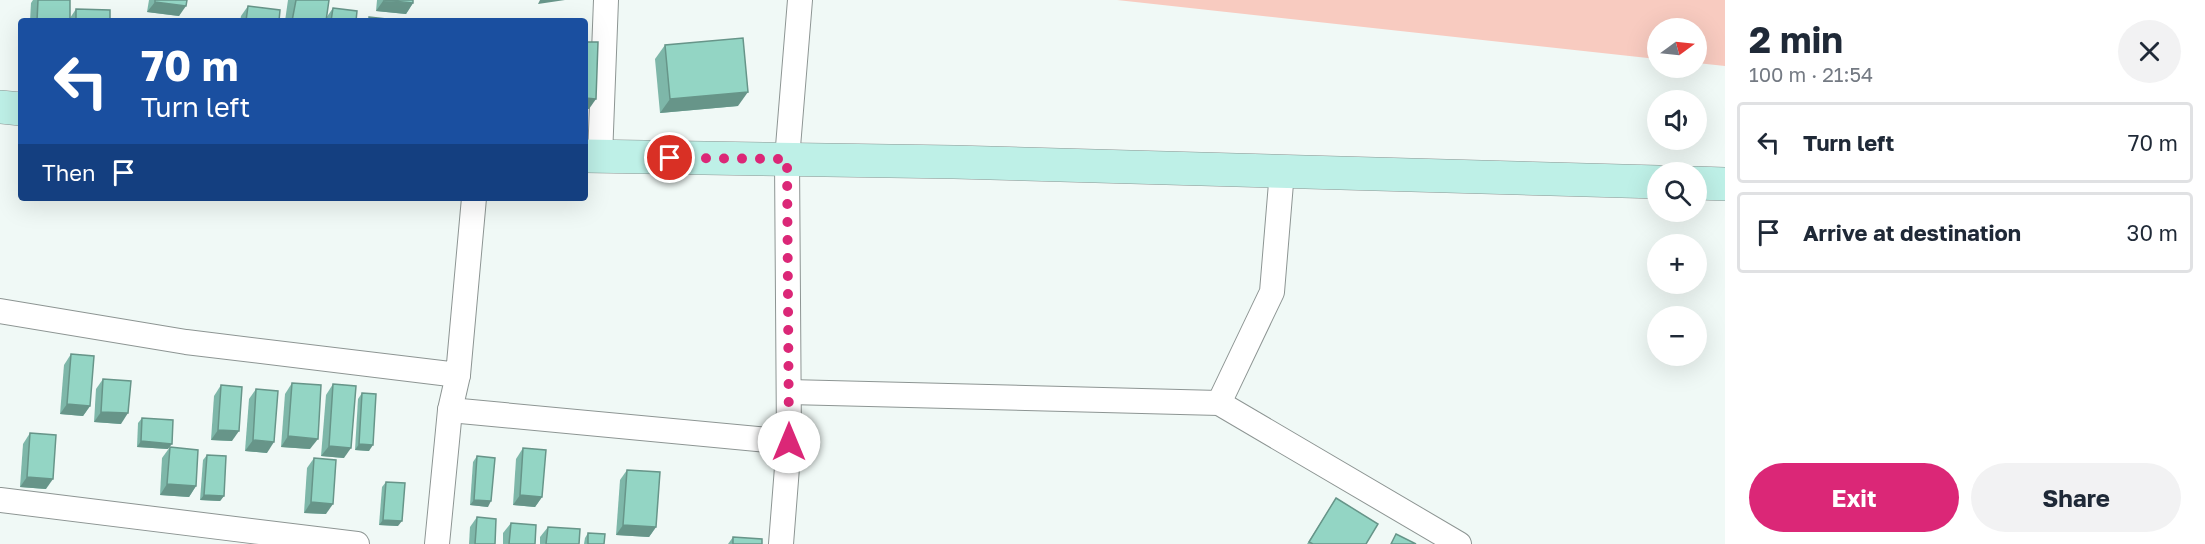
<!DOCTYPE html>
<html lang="en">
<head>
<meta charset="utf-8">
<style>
  body { margin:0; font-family:"Golos Text",sans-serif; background:#f2f2f3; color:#1f2937; height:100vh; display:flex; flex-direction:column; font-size:22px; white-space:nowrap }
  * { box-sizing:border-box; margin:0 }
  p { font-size:20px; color:#747a83 }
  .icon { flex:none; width:33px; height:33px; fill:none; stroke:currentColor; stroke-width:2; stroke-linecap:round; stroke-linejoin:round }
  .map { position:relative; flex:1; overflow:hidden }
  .side { display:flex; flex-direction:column; background:#fff; width:480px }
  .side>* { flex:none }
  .guide { position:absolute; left:18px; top:18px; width:570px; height:183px; border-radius:6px; box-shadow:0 6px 24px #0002; background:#1a4fa0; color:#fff; overflow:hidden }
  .needle { width:39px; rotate:75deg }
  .fabs { position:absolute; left:1647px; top:18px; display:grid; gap:12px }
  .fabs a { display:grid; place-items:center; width:60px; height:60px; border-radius:50%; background:#fff; box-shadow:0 6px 24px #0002; font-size:30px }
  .pin { position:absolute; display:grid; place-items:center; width:51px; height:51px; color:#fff; margin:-26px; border:3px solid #fff; border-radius:50%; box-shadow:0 2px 6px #0007 }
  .me { position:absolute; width:66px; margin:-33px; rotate:0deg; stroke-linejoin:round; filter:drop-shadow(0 0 4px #0008) }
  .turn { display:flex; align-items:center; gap:21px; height:126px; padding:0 24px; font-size:27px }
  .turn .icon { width:78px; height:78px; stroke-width:2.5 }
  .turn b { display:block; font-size:42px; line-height:51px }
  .then { display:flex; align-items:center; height:57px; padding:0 24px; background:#0003; gap:12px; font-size:22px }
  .round { display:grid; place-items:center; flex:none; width:63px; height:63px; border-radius:32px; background:#f2f2f3 }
  .overview { display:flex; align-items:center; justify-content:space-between; height:102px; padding:0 24px }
  h1 { font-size:36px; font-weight:700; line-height:45px }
  .primary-button { display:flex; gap:12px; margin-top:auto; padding:12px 24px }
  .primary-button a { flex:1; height:69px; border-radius:36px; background:#db2777; color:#fff; font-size:24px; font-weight:700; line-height:69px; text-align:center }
  .primary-button a+a { background:#f2f2f3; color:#1f2937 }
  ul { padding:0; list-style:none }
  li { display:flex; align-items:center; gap:18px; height:81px; margin:0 12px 9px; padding:0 12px; border:3px solid #e0e1e3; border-radius:6px }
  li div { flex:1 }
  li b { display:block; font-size:22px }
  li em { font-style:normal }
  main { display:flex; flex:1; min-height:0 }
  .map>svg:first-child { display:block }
  .green { fill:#f8cbc0 }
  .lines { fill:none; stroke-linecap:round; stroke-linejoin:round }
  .street-casing { stroke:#8d9593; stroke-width:26 }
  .secondary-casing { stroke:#8d9593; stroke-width:34 }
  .street { stroke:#fff; stroke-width:24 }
  .secondary { stroke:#bef0e7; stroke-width:33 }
  .wall { fill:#7eb7a9 }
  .shaded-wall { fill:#679589 }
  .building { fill:#93d5c4; stroke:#679589; stroke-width:1.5 }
  .route { stroke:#db2777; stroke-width:10; stroke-dasharray:0 18 }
</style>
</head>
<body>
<main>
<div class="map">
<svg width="1725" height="544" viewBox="0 0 1725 544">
  <rect width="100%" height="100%" fill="#f0f9f6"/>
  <polygon class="green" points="1117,0 1725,0 1725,66 1697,63 1696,28 1658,28 1657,59"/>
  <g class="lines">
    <g class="street-casing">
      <g id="street">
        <polyline points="600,157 606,0"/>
        <polyline points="0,311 186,342 458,375 474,198"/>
        <polyline points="789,392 1219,403 1459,544"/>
        <polyline points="1219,403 1272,292 1282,171"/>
        <polyline points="450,410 789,442"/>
        <polyline points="0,500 357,544"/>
        <polyline points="437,544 450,410 458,375"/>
        <polyline points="781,544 789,442 787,159 800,0"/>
      </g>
    </g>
    <g class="secondary-casing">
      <g id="secondary">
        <polyline points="0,107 21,109"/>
        <polyline points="585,156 954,162 1658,182"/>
        <polyline points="1696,183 1725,184"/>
      </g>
    </g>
    <use href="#street" class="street"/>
    <use href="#secondary" class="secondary"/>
  </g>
  <g class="wall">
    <polygon points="33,0 70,0 70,18 76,9 110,21 30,21 31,3"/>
    <polygon points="149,0 187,0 179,16 147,12"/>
    <polygon points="288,0 329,0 326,18 333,8 356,21 285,21"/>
    <polygon points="377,0 413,0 413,3 406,14 376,11"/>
    <polygon points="248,6 279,21 240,21 241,16"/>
    <polygon points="665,45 738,106 660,113 655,59"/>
    <polygon points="71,354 90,406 83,416 60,414 64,365"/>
    <polygon points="103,379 121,424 94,422 96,389"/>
    <polygon points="292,383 310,449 281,447 285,394"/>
    <polygon points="333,384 344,458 321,456 326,395"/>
    <polygon points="221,385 232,441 211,440 214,396"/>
    <polygon points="256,389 267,453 245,451 249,399"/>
    <polygon points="362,393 369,451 355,450 358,399"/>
    <polygon points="142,418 168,449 137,447 138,423"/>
    <polygon points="30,433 46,489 20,487 23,444"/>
    <polygon points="170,447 196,486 189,497 160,495 162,458"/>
    <polygon points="523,448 542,497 535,507 513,505 516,459"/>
    <polygon points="207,455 224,496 220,501 200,500 203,460"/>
    <polygon points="477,456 488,507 470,505 473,462"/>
    <polygon points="314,458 326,514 304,513 307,468"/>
    <polygon points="627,470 656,527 649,537 616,535 620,480"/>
    <polygon points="386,482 398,526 379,525 382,487"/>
    <polygon points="1336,498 1366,544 1307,544"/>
    <polygon points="477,517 495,544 469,544 470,527"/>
    <polygon points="511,523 535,544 503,544 503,533"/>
    <polygon points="548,527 579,544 540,544 540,537"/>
    <polygon points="588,533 604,544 584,544 585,538"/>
    <polygon points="733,537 762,544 728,544"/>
  </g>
  <g class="shaded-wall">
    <polygon points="540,0 565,0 538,4"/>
    <polygon points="383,1 413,3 406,14 376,11"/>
    <polygon points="155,2 186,6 179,16 147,12"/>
    <polygon points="748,92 738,106 660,113 670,99"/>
    <polygon points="585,98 596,99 589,109 585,109"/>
    <polygon points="67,404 90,406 83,416 60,414"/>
    <polygon points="101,412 128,413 121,424 94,422"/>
    <polygon points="218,430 239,431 232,441 211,440"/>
    <polygon points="288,436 318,439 310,449 281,447"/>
    <polygon points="253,440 274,442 267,453 245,451"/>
    <polygon points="141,441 172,444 168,449 137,447"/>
    <polygon points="359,444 373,445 369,451 355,450"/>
    <polygon points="329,446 351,448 344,458 321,456"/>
    <polygon points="27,477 53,479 46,489 20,487"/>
    <polygon points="167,484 196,486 189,497 160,495"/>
    <polygon points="204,495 224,496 220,501 200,500"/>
    <polygon points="520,495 542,497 535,507 513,505"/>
    <polygon points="474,500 491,501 488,507 470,505"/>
    <polygon points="311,502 333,504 326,514 304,513"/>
    <polygon points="383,520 402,521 398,526 379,525"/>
    <polygon points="623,525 656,527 649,537 616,535"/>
  </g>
  <g class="building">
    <polygon points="38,0 70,0 70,21 37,21"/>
    <polygon points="155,0 187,0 186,6 155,2"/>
    <polygon points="296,0 329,0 326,21 292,21"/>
    <polygon points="383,0 413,0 413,3"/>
    <polygon points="248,6 280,10 279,21 246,21"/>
    <polygon points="333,8 357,11 356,21 331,21"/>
    <polygon points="76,9 110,10 110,21 76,21"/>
    <polygon points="369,17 386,19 386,21 369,21"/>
    <polygon points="743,38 748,92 670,99 665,45"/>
    <polygon points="585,42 598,42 596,99 585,98"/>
    <polygon points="71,354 94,356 90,406 67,404"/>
    <polygon points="103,379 131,381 128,413 101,412"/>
    <polygon points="292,383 321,385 318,439 288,436"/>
    <polygon points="333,384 356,386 351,448 329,446"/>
    <polygon points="221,385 242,387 239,431 218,430"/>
    <polygon points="256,389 278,391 274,442 253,440"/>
    <polygon points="362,393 376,394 373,445 359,444"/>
    <polygon points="142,418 173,420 172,444 141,441"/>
    <polygon points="30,433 56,435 53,479 27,477"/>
    <polygon points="170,447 198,450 196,486 167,484"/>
    <polygon points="523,448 546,450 542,497 520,495"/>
    <polygon points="207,455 226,456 224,496 204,495"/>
    <polygon points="477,456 495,458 491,501 474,500"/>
    <polygon points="314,458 336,460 333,504 311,502"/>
    <polygon points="627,470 660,472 656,527 623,525"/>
    <polygon points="386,482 405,483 402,521 383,520"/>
    <polygon points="1336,498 1378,524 1366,544 1313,544 1309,542"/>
    <polygon points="477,517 496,519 495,544 475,544"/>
    <polygon points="511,523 536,525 535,544 509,544"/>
    <polygon points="548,527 580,529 579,544 546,544"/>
    <polygon points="588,533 605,534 604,544 588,544"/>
    <polygon points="1396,534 1416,544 1391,544"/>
    <polygon points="733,537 762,539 762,544 733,544"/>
  </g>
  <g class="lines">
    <polyline class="route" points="670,158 787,159 789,442"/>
  </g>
</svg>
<div class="fabs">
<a><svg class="needle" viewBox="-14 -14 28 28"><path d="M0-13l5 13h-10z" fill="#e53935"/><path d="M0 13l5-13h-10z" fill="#747a83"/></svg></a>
<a><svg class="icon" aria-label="sound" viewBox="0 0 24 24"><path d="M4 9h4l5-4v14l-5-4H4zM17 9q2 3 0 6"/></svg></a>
<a><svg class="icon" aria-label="search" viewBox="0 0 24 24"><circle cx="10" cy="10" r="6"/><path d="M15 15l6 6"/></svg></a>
<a>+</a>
<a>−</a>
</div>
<div class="pin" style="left:670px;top:158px;background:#d93025"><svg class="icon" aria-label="arrive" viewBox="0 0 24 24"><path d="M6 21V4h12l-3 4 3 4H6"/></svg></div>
<svg class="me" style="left:789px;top:442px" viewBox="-20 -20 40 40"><circle r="19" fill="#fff"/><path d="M0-13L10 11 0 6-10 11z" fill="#db2777"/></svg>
<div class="guide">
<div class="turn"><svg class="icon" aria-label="left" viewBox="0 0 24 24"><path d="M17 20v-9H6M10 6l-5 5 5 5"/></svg><div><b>70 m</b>Turn left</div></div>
<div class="then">Then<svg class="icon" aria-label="arrive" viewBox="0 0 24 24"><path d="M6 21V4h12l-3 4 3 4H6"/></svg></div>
</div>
</div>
<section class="side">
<div class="overview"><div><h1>2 min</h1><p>100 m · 21:54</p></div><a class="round"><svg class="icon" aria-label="close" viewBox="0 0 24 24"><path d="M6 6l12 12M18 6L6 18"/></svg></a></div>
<ul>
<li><svg class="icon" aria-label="left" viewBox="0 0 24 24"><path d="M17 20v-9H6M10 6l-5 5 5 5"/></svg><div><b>Turn left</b></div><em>70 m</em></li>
<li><svg class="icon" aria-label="arrive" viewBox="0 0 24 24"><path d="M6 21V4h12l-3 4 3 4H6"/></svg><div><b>Arrive at destination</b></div><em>30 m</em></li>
</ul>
<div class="primary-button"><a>Exit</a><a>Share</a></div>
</section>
</main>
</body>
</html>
